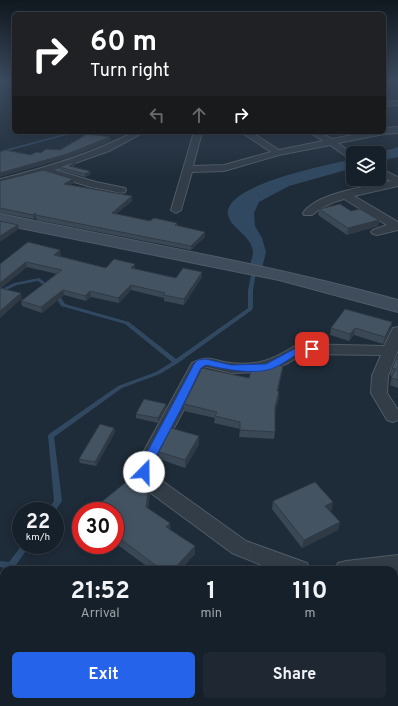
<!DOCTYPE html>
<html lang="en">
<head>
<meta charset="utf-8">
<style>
  body { margin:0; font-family:Overpass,sans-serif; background:#1f2832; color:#f1f3f6; height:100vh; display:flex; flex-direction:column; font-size:15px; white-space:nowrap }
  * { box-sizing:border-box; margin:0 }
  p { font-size:13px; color:#9ea3a8 }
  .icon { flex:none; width:22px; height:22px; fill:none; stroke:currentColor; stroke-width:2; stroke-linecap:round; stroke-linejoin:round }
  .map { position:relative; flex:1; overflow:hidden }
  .details { position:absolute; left:0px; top:566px; width:398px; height:140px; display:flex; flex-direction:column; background:#16202a; border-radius:12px 12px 0 0; box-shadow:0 2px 10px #0003,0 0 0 1px #353e47 }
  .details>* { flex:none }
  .banner { position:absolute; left:12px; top:12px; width:374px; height:122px; border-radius:6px; box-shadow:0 2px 10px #0003,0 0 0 1px #353e47; background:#202124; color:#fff; overflow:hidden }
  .controls { position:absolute; left:346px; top:146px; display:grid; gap:8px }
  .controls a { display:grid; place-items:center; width:40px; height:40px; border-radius:6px; background:#16202a; box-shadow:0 2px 10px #0003,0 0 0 1px #353e47; font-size:20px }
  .speed { position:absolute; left:12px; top:502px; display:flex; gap:8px; font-size:20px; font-weight:700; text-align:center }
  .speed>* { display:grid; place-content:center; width:52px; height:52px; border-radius:50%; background:#16202a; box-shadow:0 2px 10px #0003,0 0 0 1px #353e47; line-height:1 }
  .speed small { font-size:10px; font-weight:400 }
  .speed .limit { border:6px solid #d22; background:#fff; color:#111 }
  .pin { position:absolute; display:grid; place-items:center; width:34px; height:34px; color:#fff; margin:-17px; border-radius:8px; box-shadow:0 2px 6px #0006 }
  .me { position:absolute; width:44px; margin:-22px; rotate:22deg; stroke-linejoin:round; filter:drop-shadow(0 0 3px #0008) }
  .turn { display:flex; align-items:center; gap:14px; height:84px; padding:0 12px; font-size:18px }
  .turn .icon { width:52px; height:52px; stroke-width:2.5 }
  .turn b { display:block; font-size:28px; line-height:34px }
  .lanes { display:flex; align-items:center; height:38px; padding:0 12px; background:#0003; justify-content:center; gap:20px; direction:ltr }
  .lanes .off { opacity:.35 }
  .eta { display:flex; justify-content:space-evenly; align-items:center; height:68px; text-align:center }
  .eta b { font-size:24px; font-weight:700; line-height:28px }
  .button { display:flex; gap:8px; margin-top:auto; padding:8px 12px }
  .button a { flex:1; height:46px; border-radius:6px; background:#2563eb; color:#fff; font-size:16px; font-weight:700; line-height:46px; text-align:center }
  .button a+a { background:#1f2832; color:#f1f3f6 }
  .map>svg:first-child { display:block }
  .water { fill:#304960 }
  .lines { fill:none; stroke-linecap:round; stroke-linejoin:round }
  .stream { fill:#304960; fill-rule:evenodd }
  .street-casing { stroke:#4f5b66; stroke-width:2 }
  .secondary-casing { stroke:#4f5b66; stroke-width:2 }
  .street { fill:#323d48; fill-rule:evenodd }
  .secondary { fill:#3f4c5b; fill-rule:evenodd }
  .wall { fill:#3a4754 }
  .shaded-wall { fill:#303a45 }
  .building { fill:#445362; stroke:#303a45 }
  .route { fill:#2563eb; stroke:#184099 }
</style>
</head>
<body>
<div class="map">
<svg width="398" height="706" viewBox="0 0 398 706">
  <rect width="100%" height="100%" fill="#1e2b38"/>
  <g class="water">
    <polygon points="398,147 398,157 379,161 379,153 377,153"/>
    <path d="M353,159V168L289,186L259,202L254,213L255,226L262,238L266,252L262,268L250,264C251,261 253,256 253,252C252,237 234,230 229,218C214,186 332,164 353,159Z"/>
  </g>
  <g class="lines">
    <g class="stream">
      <polygon points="72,132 78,132 0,153 0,151"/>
      <polygon points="253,266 257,266 257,267 253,290 253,307 252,310 178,363 160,374 122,388 54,437 62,501 55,511 47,511 54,501 48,436 49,434 118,386 156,372 172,362 125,324 61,306 54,294 54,293 58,293 65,304 129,322 176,359 248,308 248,290"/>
      <polygon points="39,278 52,287 52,289 48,289 38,281 17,285 0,293 0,290 14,283"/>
      <polygon points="22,545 30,545 14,568 11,569 0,567 0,561 9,562"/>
    </g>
    <g class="street-casing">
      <g id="street">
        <polygon points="398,101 398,105 384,106 384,102"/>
        <polygon points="398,127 398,133 384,134 338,143 353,154 353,161 330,145 279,155 224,171 192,172 181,210 176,213 171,210 194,132 202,132 193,166 224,165 271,152 241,132 251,132 279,150 323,141 309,132 319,132 332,139 368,132 384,132 384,128"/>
        <path d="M134,132H144L109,151L55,170L96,182L125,188L126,190L125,192L121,193L91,187L51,175L50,172L0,185V179C46,168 91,154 134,132Z"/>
        <path d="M379,168L398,177V186L354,196L398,222V230L377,235L373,234L371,232L373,230L387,225L344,199C332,202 321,207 312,215H304L303,213C318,192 367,187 391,181L379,175Z"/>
        <path d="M398,327V350L388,376L387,393L398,410V420L393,422L387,420L371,393L372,376L381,355L303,354L288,363L268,372L231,373L207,367L203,369L183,411L157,460L153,471L158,478L246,541L307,563L310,570H274L232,553L144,488L135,472L139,460L192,363C211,354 212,361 230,363C258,366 272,360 295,346L300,344L384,346L393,328Z"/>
        <polygon points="398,555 398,573 394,574 394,570 335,570 338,563 346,561"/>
      </g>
    </g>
    <g class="secondary-casing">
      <path id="secondary" d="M0,214C133,241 267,264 398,300V312L279,280L0,224Z"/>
    </g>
    <use href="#street" class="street"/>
    <use href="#secondary" class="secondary"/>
  </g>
  <g class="wall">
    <polygon points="76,164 73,166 91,174 85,177 60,170 59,167"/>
    <polygon points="73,179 74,183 70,185 132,196 132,201 116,214 150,221 177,223 178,226 205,232 205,237 191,250 37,220 36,218 34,219 0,213 0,181"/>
    <polygon points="319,209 379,220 378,226 347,235 318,215"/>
    <polygon points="61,255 60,256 106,268 135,269 176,278 202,277 184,305 164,301 164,298 131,290 119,303 91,297 86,301 64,295 42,313 22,306 21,301 57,274 27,267 1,288 22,298 0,318 0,264"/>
    <polygon points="392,322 391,329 383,344 354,335 349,341 330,335 331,328"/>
    <polygon points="398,355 398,388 390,385 392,376 390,375 392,368"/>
    <polygon points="283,366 282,373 278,391 279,391 279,398 275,411 275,432 274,439 239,437 240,429 214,423 215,418 184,411 184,404 249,378"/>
    <polygon points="166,404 166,408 158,423 136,418 136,414"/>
    <polygon points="114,428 115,432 96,466 80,463 79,459"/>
    <polygon points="199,444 185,468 159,459 159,452"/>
    <polygon points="150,494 148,508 195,554 180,570 152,570 115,543 115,511"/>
    <polygon points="273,501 332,510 330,511 340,522 338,530 302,548 272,509"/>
    <polygon points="394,635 398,635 398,705 383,705 383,702 394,702"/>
  </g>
  <g class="shaded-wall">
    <polygon points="110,137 111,141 68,158 0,177 0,173"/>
    <polygon points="76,161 76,164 70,169 69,166"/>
    <polygon points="90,171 91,174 85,177 85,174"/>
    <polygon points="73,179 74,183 64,188 64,184"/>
    <polygon points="132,196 132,201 112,217 112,213"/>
    <polygon points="35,213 36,218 34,219 33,215"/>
    <polygon points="379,220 378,226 347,235 348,228"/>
    <polygon points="18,225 19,229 0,242 0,236"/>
    <polygon points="205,232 205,237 191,250 191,246"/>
    <polygon points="60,250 61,255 55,260 54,255"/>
    <polygon points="26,262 27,267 0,289 0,283"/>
    <polygon points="135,264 135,269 131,268"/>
    <polygon points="202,272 202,277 184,305 184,299"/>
    <polygon points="131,285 131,290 119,303 118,298"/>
    <polygon points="63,290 64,295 42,313 41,307"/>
    <polygon points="90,291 91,297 86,301 85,296"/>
    <polygon points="21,293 22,298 0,318 0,311"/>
    <polygon points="392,322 391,329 383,344 385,337"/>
    <polygon points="355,328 354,335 349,341 350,334"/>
    <polygon points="283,366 282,373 276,398 277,391"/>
    <polygon points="279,391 279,398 274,414 275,407"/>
    <polygon points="166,404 166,408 158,423 158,418"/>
    <polygon points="114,428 115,432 96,466 95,462"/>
    <polygon points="199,436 199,444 185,468 185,460"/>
    <polygon points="149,486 150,494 147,515 146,507"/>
    <polygon points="333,502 332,510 324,514 325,506"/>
    <polygon points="340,522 338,530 302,548 304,540"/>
    <polygon points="170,523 171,530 166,527"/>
    <polygon points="195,546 195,554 180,570 173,570"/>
  </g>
  <g class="building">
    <polygon points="87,134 110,137 67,154 0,173 0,152 5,150 31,155 36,152 41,153 46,149 60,150"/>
    <polygon points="76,161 69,166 90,171 85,174 59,167"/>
    <polygon points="43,170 73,179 64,184 132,196 112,213 150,221 154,218 177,223 175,225 205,232 191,246 36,215 35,213 33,215 0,208 0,181"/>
    <polygon points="340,204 351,211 360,209 379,220 348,228 319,209"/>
    <polygon points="0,221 18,225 0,236"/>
    <polygon points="28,242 60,250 54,255 106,268 114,259 135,264 131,268 176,278 183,268 202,272 184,299 163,295 165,293 131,285 118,298 90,291 85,296 63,290 41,307 21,301 62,270 26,262 0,283 0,264"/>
    <polygon points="0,288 21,293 0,311"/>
    <polygon points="345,309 392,322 385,337 355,328 350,334 331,328"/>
    <polygon points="398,355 398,380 391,378 396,369 392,368"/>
    <polygon points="274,364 283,366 277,391 279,391 275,407 275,432 240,430 240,422 215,416 217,412 184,404 202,368 249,378 252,367 269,366"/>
    <polygon points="144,399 166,404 158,418 136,414"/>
    <polygon points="100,424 114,428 95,462 79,459"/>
    <polygon points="171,428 199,436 185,460 159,452"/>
    <polygon points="130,479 141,479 149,486 146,507 170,523 166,527 195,546 173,570 162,570 115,535 115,511 90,511"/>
    <polygon points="315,482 333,502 325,506 340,522 304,540 273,501"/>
    <polygon points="224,567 228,570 221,570"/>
    <rect x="394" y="635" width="4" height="63"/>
  </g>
  <linearGradient id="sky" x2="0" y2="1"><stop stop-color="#10181f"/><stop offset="0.45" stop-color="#3b4a5e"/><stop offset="1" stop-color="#3b4a5e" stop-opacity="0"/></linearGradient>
  <rect width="398" height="179" fill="url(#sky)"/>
  <path class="route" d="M300,346H312L316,349C312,353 307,350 302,352C292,356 283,365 271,369C254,375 223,369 206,365L201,368L180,411L154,460L148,475L144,476L140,475L139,472L143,460L194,364L198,360L206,359L231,365L266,364Z"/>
</svg>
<div class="controls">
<a><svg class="icon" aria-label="layers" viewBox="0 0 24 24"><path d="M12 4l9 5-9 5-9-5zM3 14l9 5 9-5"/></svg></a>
</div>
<div class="speed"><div>22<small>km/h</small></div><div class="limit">30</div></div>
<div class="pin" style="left:312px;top:349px;background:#d93025"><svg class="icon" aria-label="arrive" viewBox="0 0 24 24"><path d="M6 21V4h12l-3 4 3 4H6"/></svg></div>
<svg class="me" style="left:144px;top:472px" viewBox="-20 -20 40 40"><circle r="19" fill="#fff"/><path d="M0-13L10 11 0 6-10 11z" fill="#2563eb"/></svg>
<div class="banner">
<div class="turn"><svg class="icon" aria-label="right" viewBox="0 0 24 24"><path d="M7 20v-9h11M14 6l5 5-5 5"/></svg><div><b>60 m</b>Turn right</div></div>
<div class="lanes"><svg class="icon off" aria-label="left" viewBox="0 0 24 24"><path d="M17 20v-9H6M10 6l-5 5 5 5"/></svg><svg class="icon off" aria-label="ahead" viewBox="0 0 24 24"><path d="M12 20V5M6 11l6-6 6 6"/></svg><svg class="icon" aria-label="right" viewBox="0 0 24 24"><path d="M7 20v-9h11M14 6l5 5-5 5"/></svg></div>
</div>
<section class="details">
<div class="eta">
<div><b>21:52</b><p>Arrival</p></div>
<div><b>1</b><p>min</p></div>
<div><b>110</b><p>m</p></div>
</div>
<div class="button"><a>Exit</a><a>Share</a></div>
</section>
</div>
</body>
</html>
